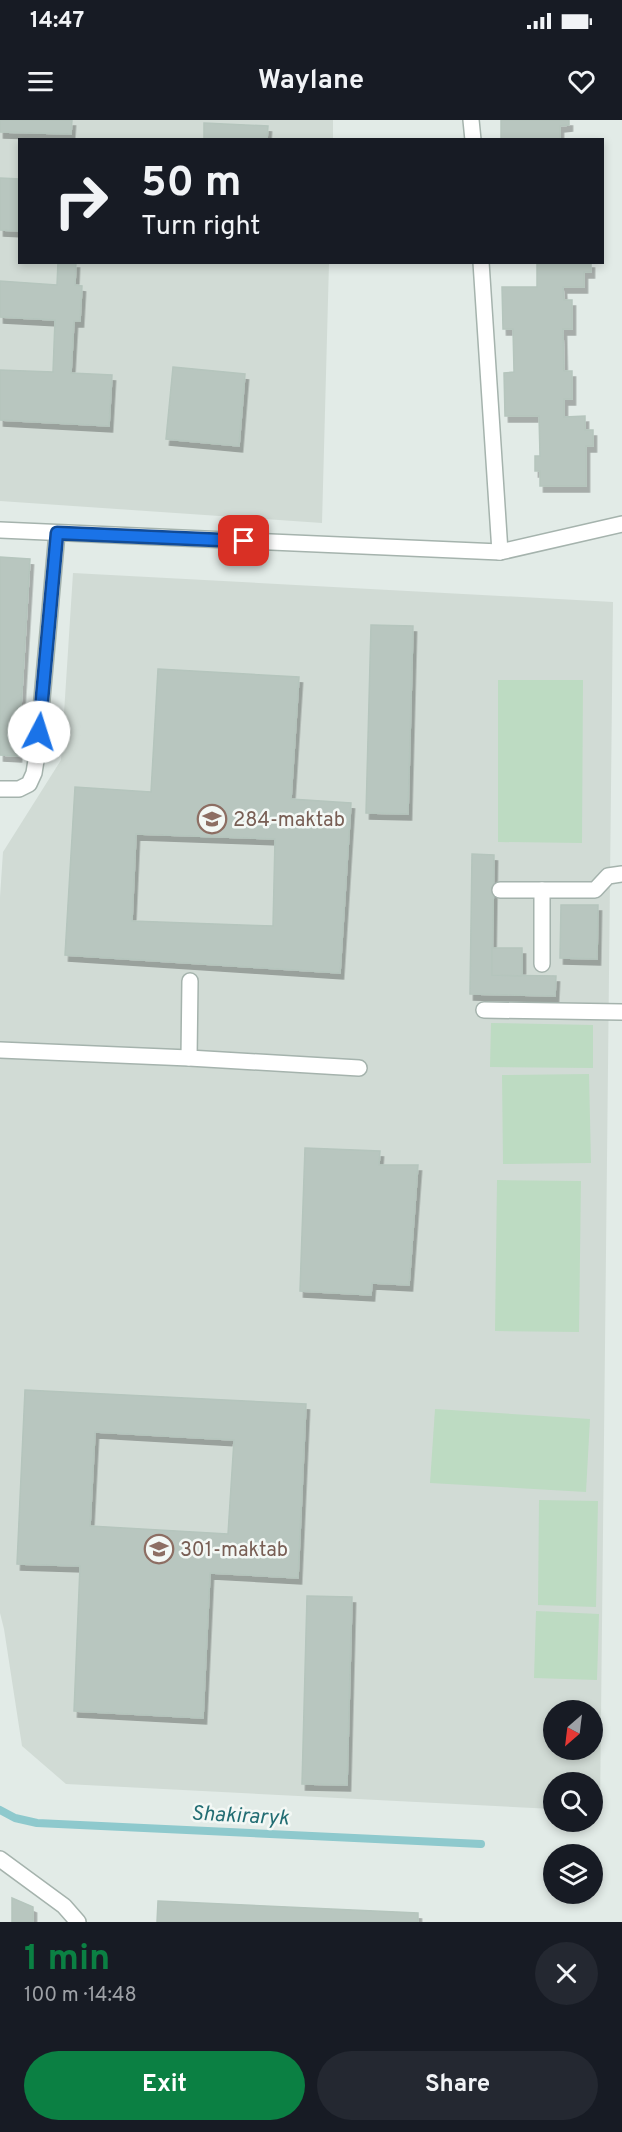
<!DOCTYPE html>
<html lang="en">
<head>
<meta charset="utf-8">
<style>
  body { margin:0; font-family:Overpass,sans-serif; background:#242831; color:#f1f3f6; height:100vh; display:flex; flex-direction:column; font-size:22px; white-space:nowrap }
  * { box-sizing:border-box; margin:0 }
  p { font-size:20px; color:#9ea1a6 }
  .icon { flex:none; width:33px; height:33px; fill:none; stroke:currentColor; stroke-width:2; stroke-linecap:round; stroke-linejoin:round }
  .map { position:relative; height:1802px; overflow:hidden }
  .sheet { display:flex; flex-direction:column; background:#171b24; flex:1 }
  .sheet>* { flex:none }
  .banner { position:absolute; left:18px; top:18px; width:586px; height:126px; border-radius:0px; box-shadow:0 3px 9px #0003; background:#171b24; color:#f1f3f6; overflow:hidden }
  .needle { width:39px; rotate:208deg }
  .fabs { position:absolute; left:543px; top:1580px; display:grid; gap:12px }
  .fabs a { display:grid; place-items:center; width:60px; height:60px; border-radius:50%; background:#171b24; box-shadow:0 3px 9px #0003; font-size:30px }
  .pin { position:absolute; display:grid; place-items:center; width:51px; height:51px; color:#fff; margin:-26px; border-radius:12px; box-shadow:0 3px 9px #0006 }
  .me { position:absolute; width:66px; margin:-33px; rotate:5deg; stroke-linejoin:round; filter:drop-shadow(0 0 4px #0008) }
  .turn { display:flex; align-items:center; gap:21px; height:126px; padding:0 24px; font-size:27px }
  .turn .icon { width:78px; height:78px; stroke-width:2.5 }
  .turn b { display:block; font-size:42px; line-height:51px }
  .round { display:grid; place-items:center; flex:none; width:63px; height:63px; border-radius:32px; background:#242831 }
  .summary { display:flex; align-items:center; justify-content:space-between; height:102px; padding:0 24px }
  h1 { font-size:36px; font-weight:700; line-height:45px; color:#0b8043 }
  .action { display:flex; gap:12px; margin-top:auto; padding:12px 24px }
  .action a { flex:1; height:69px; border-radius:36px; background:#0b8043; color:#fff; font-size:24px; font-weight:700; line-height:69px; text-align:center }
  .action a+a { background:#242831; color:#f1f3f6 }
  .status { display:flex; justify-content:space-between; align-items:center; height:42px; padding:0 30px; background:#171b24; direction:ltr }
  .status svg { height:16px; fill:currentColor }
  header { display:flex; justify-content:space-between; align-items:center; height:78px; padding:0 24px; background:#171b24; font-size:27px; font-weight:700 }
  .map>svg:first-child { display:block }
  .built { fill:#d1dbd5; fill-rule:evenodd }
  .green { fill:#bddbc2 }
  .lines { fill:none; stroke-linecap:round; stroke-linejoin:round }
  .stream { stroke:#8ec9cd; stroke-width:8 }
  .building { fill:#b8c6bf; stroke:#b5c5bd; stroke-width:1.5; fill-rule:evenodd; filter:url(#shadow) }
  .service-casing { stroke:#a5b3ad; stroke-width:18 }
  .service { stroke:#fff; stroke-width:15 }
  .route-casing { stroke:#114b97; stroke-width:15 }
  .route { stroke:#1a73e8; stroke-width:10 }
  .labels { text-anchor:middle; stroke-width:5; stroke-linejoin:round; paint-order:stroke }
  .education-label { font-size:20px; fill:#785e54; stroke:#f3f8f5; text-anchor:start }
  .water-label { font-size:21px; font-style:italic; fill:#226d73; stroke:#f3f8f5 }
</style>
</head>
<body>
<div class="status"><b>14:47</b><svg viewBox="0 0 49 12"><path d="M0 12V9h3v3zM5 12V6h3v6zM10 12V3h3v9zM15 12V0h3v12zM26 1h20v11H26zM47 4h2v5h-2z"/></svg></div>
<header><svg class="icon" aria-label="menu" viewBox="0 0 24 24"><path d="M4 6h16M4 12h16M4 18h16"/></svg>Waylane<svg class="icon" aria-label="heart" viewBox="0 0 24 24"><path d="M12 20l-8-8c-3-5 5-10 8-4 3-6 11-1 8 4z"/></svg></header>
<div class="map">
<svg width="622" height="1802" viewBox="0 0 622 1802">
  <defs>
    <filter id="shadow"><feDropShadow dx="3.5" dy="6" stdDeviation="0" flood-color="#0004"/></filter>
  </defs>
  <rect width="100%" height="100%" fill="#e2ebe7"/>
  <g class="built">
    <polygon points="0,0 333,0 333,19 20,20 20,142 329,143 322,403 0,381"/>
    <path d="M73,453L613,482L600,1691H593L592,1662H554L553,1689L66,1664L22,1626L4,1509L0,1493V777L3,732L61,640ZM554,1590H592V1629H554Z"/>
  </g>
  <g class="green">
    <polygon points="498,560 583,560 582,723 498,722"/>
    <polygon points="491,903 593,905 593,948 490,947"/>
    <polygon points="589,954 591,1043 503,1044 502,955"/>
    <polygon points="497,1060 581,1061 579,1212 495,1211"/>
    <polygon points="435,1289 590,1299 586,1372 430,1363"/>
    <polygon points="539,1380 598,1381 596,1487 538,1485"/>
    <polygon points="536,1491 599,1494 597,1560 534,1558"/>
  </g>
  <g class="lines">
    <polyline class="stream" points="0,1690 15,1698 37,1703 481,1724"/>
  </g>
  <g class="building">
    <polygon points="0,0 72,0 71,14 0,12"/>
    <polygon points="501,0 569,0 569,5 560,6 560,20 501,20"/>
    <polygon points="204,3 268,6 267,20 204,20"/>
    <polygon points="0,58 20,59 20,111 0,110"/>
    <polygon points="58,142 76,142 75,165 82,166 80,201 74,201 71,253 112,255 109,306 0,300 0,250 53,252 55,200 0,197 0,161 57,165"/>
    <polygon points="537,142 591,142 591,152 584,152 584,167 563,167 564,180 572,180 572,209 563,209 564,251 572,251 572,279 564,279 564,297 585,296 585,310 593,310 593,326 586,326 586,366 540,366 540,351 535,351 535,336 540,336 539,296 505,296 504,253 514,252 513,209 503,209 502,167 537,167"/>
    <polygon points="173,247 245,254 239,326 166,319"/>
    <polygon points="0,437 30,439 18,636 0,635"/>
    <polygon points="371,505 413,506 408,694 366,693"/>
    <path d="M158,549L299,557L291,679L351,683L340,853L65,835L75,667L151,672ZM136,714L275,719L273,806L132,801Z"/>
    <polygon points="472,734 494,735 492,855 556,856 555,876 470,874"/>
    <polygon points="561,785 598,785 597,839 560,838"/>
    <polygon points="492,828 522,828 522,856 492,855"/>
    <polygon points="305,1028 380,1031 379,1045 418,1045 409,1165 372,1163 371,1175 300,1171"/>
    <path d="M25,1270L306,1284L298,1458L210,1453L203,1598L74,1591L80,1446L17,1444ZM95,1312L234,1320L228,1414L90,1406Z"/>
    <polygon points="307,1476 352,1477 347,1665 302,1664"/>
    <polygon points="12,1778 33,1787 33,1802 12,1802"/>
    <polygon points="158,1781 418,1793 418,1802 157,1802"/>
  </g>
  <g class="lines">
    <g class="service-casing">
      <g id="service">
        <polyline points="471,0 473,20"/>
        <polyline points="481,142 500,432"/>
        <polyline points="0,410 500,432 622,404"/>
        <polyline points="0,669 19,669 29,664 34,653 37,634 57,413"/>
        <polyline points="500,770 542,770"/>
        <polyline points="542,844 542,770 595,770 608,756 622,754"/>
        <polyline points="484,890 622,892"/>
        <polyline points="0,930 189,938 359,948"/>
        <polyline points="189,938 190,861"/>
        <polyline points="0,1739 64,1786 78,1802"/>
      </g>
    </g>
    <use href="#service" class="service"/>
  </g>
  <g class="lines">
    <g class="route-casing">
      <polyline id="route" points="39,612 57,413 244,421"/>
    </g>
    <use href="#route" class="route"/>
  </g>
  <defs>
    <g id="school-ring" transform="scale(1.5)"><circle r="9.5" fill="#f3f8f5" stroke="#8d6e63" stroke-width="1.5"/><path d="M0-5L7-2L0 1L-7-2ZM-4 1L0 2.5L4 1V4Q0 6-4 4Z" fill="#8d6e63"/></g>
  </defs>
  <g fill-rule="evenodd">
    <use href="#school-ring" x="212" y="699"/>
    <use href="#school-ring" x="159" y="1429"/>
  </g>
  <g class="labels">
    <g class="education-label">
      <text x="233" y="706">284-maktab</text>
      <text x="180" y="1436">301-maktab</text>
    </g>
    <g class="water-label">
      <text transform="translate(240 1695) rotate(3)" y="7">Shakiraryk</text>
    </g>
  </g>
</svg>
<div class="fabs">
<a><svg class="needle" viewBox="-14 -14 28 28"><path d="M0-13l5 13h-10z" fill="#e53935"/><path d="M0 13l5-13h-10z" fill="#9ea1a6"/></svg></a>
<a><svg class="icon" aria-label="search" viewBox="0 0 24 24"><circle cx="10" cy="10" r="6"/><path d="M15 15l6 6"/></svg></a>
<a><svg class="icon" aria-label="layers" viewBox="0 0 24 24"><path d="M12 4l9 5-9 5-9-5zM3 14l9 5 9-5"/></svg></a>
</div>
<div class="pin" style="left:244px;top:421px;background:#d93025"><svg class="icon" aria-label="arrive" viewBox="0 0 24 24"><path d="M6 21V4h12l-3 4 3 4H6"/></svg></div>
<svg class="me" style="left:39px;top:612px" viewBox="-20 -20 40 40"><circle r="19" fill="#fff"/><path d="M0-13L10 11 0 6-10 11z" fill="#1a73e8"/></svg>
<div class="banner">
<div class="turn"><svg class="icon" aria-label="right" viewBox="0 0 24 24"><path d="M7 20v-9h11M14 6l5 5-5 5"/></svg><div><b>50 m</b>Turn right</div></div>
</div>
</div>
<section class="sheet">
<div class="summary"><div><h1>1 min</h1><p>100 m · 14:48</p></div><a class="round"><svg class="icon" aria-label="close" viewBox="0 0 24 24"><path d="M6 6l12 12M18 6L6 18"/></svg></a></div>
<div class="action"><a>Exit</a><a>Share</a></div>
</section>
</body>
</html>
